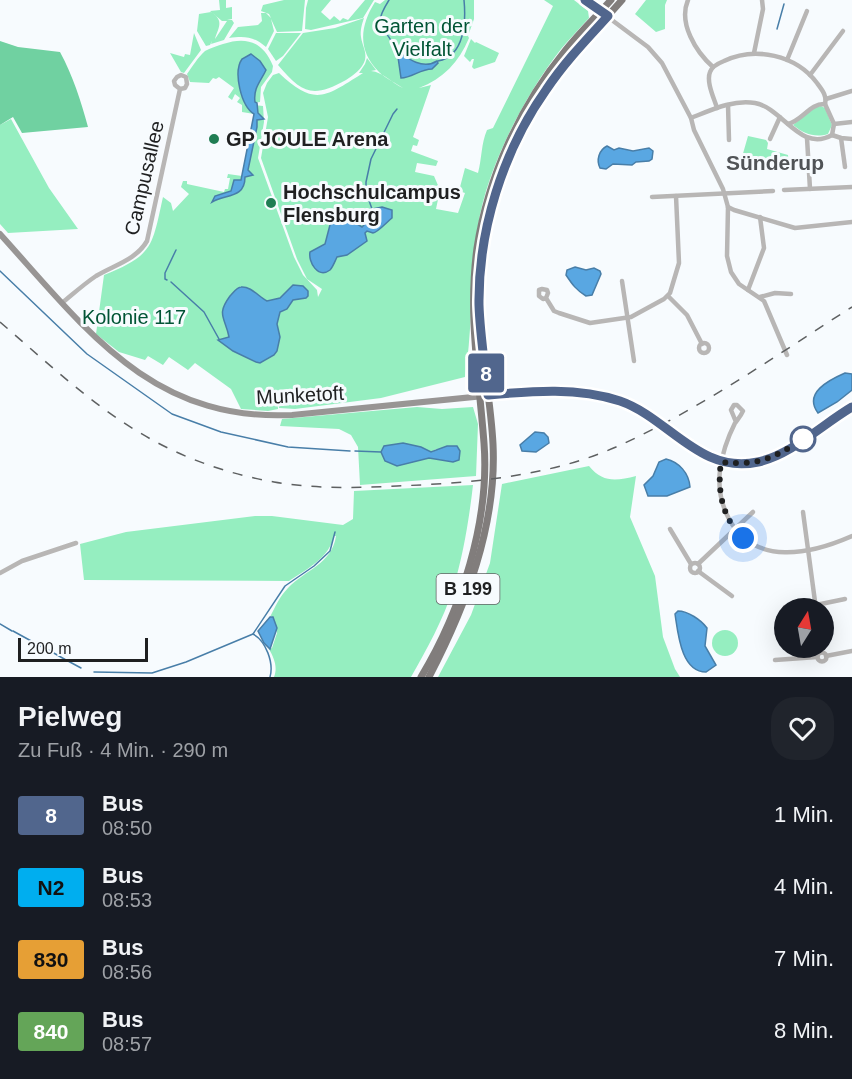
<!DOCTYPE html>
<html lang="de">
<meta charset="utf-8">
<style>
:root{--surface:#171b24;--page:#20242c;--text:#f1f3f6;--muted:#9ea1a6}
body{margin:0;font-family:Arial,sans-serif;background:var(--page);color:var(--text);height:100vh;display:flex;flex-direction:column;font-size:22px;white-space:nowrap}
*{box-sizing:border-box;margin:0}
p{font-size:20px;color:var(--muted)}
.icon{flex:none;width:33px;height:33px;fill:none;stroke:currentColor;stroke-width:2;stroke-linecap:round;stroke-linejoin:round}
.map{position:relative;height:677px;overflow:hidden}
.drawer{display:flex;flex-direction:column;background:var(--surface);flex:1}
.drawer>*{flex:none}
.badge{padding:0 12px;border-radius:4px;font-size:21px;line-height:39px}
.needle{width:39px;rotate:11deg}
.buttons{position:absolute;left:774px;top:598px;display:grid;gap:12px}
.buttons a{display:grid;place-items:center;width:60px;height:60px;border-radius:50%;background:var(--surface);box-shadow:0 6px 24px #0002;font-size:30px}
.scale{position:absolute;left:18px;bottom:15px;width:130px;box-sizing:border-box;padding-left:6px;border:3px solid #1f2021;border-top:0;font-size:16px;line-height:21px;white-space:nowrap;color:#1f2021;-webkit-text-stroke:4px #f7fbfe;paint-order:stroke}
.you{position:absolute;width:30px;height:30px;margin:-15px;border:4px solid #fff;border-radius:50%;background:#1a73e8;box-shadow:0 0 0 9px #1a73e833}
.map>.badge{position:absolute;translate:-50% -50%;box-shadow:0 0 0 3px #fff}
.round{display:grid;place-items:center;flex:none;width:63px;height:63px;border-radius:24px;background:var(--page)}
.headline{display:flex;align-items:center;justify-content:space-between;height:102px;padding:0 18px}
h1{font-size:28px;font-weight:700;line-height:45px}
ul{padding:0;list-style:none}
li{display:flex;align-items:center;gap:18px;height:72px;padding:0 18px}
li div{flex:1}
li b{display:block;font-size:22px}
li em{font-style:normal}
li .badge{min-width:66px;font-weight:700;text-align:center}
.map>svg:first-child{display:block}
</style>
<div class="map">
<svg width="852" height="677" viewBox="0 0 852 677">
<rect width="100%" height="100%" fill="#f7fbfe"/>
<!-- green -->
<g fill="#95eec0" fill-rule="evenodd">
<path d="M219,0H226V8L232,7V19L227,20H232L234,23L224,40L211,44L212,41L210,45L206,46L197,31L199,14L211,12C225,21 218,28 215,39L227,21H222L210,11L220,10Z"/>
<path d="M284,0H305L302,31L277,32L271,19L274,31L266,47C253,36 244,36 229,38L238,27L258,25L262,21L261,13H266L271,18L269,14L261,11L263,5Z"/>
<path d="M308,0H331L321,12L330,20L334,16L340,21L343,18L348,20L365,0H374L363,18L311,30L305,29L306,8Z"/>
<path d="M385,0H474V19L468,36L469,38C459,62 443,79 419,88L431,85L413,137L419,140L417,146L413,145L411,151L438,161L436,166L417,163L415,172L434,176L440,190L436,209L458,213L465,193L459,191L465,168L478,173C482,158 481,144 487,130L493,128L553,6L544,0H574L588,11L589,18C580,28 570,38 561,49C525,95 487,167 478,226C470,276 473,327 465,377L381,398L295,409L279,408L277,389L278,409L268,411L241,409L231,389L195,363L188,370L169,357L163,365L148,356L145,360L119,352L96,334L104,275C154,255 152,246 163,197L171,203L173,211L189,194L181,187L183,181H187V184L224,192L225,189H228L230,178H227L228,174L242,176L254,114L242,112V105L237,102L240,98L235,94L232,100L228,97L234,88L219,77L216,79L213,78L209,83L190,82L187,74C192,67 198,57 205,51C210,48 217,46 223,44C247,36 263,42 273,66L272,72L261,87L260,102L243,104L263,106L264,122L258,158L294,257L303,275L317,290L318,297L322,289L307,279L297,259L261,158L268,117L263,93L267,83L273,75L279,73C315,107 325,97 363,73H359L365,64L367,58L376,70L371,71C383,72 392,83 403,88C396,83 386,79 379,72C357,50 360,26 375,2L380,4Z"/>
<path d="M646,0H667L665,5V29L656,32L635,14Z"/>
<path d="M364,18C362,24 360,30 361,37C362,45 367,52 365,60C362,69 354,75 346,80C312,99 302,93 278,65L303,33L335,28Z"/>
<path d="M194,33L201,50L184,73L181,72L170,53L184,57L185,54L190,55Z"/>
<path d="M276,33H301L283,56L276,61L268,49Z"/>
<path d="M471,39L475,43L476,42L499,53L495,62L474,69L472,67L474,59H472L470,62L464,56Z"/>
<path d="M821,106L825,108L832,125L828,134C815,138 804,134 793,125L815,107Z"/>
<path d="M11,119L49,188L78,229L8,233L0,224V125Z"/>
<path d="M748,136L766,140L768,143L767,149L788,155L789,168L742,157Z"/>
<path d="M417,407L442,409L473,407L478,424L476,476L360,485L358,447L351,435L339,429L280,426L282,419ZM421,447L431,452L436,449L453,462L429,458L397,465Z"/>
<path d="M589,466C603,483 616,481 636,476L630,517L655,576L663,637L675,669L680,677H438L471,615L490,563L502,484Z"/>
<path d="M473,485C469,520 463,556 453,589C443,620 427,649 411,677H274C278,667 274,658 269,649L272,648L277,633L272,616L270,617C275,607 280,596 288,588C305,570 332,564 336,536H334C329,558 307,569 289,581L84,580L80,544L126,532L255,516H272L343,525L353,519L354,491Z"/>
<circle cx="725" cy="643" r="13"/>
</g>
<!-- forest -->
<path fill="#70d1a1" d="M0,41L18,47L60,52C73,76 81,101 88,127L22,133L13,117L0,125Z"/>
<!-- water -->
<g fill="#59a7e2" stroke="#487ea8" stroke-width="1.5">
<path d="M397,50C408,59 423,70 437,61L438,63L432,69C420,69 412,78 401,78Z"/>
<path d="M251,54L260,61L266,70C261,81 253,88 255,102L257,103L258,113L264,119L257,120V127L248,170L253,175L245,177C245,199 225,194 212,202L215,196L231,191L234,180H241L254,114C241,106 233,72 242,59Z"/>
<path d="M607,146L614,150L619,148L633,151L649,148L653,151L652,159L649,161L636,162L632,165L613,164L606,169L600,168C596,160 599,150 607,146Z"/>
<path d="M382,207L392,210V218C387,222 377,233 373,233L367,231L365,233L367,241L347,255L337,257C335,261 333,267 330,270C318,279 308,262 310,252L325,244L331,221L349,219L362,227L364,225L363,218L368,210Z"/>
<path d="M575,267L586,270L594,268L600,271L601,274L592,295L586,296C576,290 572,284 566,275L567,270Z"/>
<path d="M293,285L303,286L308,291V296L306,298L293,300L287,309L280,312L277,324L280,337L277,351L274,355L260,363L256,362L233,351L218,340L229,337C225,317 216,315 230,296C233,293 237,287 241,287C251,286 259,297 267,301L280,298Z"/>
<path d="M845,373L852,374V390L837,402L818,413C803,393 829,380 845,373Z"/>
<path d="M535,432L544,433L548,437L549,443L536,452L522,451L520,445Z"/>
<path d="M403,443L421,447L431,452L447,446H457L460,451L459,460L453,462L429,458L397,466L385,461L381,452L384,446Z"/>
<path d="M666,459C679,462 689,473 690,487L667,496H648L644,485L653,476L659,462Z"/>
<path d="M678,611C688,611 701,620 707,628L705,646L716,665L706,672C681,672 678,633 675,614Z"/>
<path d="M270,617H273L277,628L270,649L264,643L258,631Z"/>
</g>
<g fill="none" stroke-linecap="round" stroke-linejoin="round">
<!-- stream -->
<g stroke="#487ea8" stroke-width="1.5">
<path d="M389,0C369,32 387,24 396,51"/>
<path d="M777,29L784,4"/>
<path d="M438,61C465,56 466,21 464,0"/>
<path d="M372,209L366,192V182L371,159L393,114L397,109"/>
<path d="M0,271L87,354L172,414L221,432L288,447L350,451"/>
<path d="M167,280L165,279V273L176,250"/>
<path d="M171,282L204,312L219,339"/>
<path d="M355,451L381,452"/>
<path d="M0,624L12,631"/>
<path d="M13,631L44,648"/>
<path d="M253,634C266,641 274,663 270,677"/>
<path d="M45,648L66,660"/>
<path d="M68,661L81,668"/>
<path d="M94,672L152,673L186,662L253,634L285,586L314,566L330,551L335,532"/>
</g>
<!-- street -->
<g stroke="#b8b6b5" stroke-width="4.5">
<path d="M585,0L648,47L662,63L691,118L694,130L723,189L728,207L727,256L731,272L739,284L764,301L787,355"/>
<path d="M688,0C678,23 696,52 713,67"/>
<path d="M754,53L763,9L762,0"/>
<path d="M787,60L807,11"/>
<path d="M810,75L843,31"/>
<path d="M826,99L852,91"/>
<path d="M728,105L729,140"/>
<path d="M717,108C714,98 706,82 710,72C712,66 719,63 724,61C755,46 796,55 817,83C822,90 827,95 825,104"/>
<path d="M691,118C711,110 734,99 755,103C783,108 800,153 832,135L841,138L852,139"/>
<path d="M788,124C803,120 810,103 825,104L834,124L832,135"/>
<path d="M834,124L852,122"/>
<path d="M807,138L810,189"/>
<path d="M841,138L845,167"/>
<path d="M770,139L780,117"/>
<path d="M784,190L852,187"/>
<path d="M652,197L773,191"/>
<path d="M728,207L734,210L795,228L852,222"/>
<path d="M622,281L634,361"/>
<path d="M748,290L764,248L760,217"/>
<path d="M668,296L687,315L702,344"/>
<path d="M760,297L775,293L791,294"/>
<path d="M546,298L543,299L539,296V290L542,289L547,290L548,293L546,298L554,311L559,313L590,323L631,317L664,299L670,293L679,263L676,196"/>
<path d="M62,303C73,294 84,284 96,276C114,265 136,260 147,241L180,89L185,88L187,84L186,77L181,75L177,77L174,81L175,85L180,89"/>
<circle cx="704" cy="348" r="5"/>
<path d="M736,422L731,410L734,405H737L743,411C741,416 738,419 735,423C728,437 722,454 720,470C718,487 721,504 729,519C755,567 811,554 852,536"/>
<path d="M803,512L816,609"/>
<path d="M670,529L691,564"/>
<circle cx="695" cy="568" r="5"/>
<path d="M698,564L753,512"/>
<path d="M698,571L732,596"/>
<path d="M0,573L22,561L76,543"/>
<path d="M785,607L816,605L845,599"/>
<circle cx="822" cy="657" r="4.5"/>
<path d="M826,656L852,651"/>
<path d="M775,660L817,657"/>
</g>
<!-- secondary -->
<path stroke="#989594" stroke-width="6" d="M0,234C85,328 151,422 292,415L534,391C570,391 604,392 637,408C682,431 707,480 766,460C796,450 825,423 852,407"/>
<!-- primary -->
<g stroke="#817d7c" stroke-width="7">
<path d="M421,677C461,611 490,521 484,443C479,377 468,314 477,248C488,177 520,106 565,51C579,33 596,17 611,0"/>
<path d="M429,677C466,606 497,525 493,444C491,404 483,365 480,326C477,279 484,228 499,183C510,151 526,118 545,90C567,58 596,30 622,0"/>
</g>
<!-- rail -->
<path stroke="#5e6061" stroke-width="1.5" stroke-dasharray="10 10" stroke-linecap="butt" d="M0,322C50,365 99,412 158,443C194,462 234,475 274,482C315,489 356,488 397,486C470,483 548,477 616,447C699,410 775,356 852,307"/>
</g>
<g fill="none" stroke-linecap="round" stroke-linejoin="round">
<!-- line casing -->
<g stroke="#fff" stroke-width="14">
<path id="line" d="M585,0L608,16C586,40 564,63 546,90C503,151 478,230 479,305C480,335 485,365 488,395C533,391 577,387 620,401C669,418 700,475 758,462C791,455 823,424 852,407"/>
</g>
<!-- line -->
<use href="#line" stroke="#51668d" stroke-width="9"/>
<!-- walk -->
<path stroke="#1f2021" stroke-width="6" stroke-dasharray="0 10.8" d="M743,538C722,518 717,490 721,462C763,467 778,455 811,434L803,439"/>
</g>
<!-- markers -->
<g fill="#207d53" stroke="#f7fbfe" stroke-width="2">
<circle cx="214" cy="139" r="6"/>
<circle cx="271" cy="203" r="6"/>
</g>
<circle fill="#fff" stroke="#51668d" stroke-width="3" cx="803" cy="439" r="12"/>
<g text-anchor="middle" stroke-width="6" stroke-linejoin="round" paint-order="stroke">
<!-- shield labels -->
<rect fill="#f7fbfe" stroke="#606263" stroke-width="1.5" x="436.5" y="574" width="63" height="30" rx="4.5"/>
<g font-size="18" font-weight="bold" fill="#1f2021">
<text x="468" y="595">B 199</text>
</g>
<!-- park labels -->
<g font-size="20" fill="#015435" stroke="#f7fbfe">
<text x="422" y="33">Garten der<tspan x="422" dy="23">Vielfalt</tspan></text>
<text x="134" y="324">Kolonie 117</text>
</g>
<!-- poi labels -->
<g font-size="20" font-weight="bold" fill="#1f2021" stroke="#f7fbfe" text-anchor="start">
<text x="226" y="146">GP JOULE Arena</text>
<text x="283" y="199">Hochschulcampus<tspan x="283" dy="23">Flensburg</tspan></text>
</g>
<!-- street labels -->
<g font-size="20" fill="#1f2021" stroke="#f7fbfe">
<text transform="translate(144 178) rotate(-77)" y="7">Campusallee</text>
<text transform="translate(300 395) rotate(-3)" y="7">Munketoft</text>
</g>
<!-- neighbourhood labels -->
<g font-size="21" font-weight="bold" fill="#505356" stroke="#f7fbfe">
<text x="775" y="170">Sünderup</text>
</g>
</g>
</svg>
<div class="buttons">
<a><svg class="needle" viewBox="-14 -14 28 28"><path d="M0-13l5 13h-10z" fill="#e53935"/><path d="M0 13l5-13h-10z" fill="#9ea1a6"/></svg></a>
</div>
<div class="scale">200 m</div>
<div class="you" style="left:743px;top:538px"></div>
<b class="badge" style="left:486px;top:373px;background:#51668d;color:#fff">8</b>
</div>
<section class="drawer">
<div class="headline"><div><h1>Pielweg</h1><p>Zu Fuß · 4 Min. · 290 m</p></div><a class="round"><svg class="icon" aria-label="heart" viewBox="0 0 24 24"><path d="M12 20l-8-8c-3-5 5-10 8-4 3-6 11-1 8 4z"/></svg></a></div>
<ul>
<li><span class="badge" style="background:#51668d;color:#fff">8</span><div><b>Bus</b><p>08:50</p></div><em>1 Min.</em></li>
<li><span class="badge" style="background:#00aeef;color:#111">N2</span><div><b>Bus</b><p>08:53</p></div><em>4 Min.</em></li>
<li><span class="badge" style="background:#e69f35;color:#111">830</span><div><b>Bus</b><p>08:56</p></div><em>7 Min.</em></li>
<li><span class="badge" style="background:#64a558;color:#fff">840</span><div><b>Bus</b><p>08:57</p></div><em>8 Min.</em></li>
</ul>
</section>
